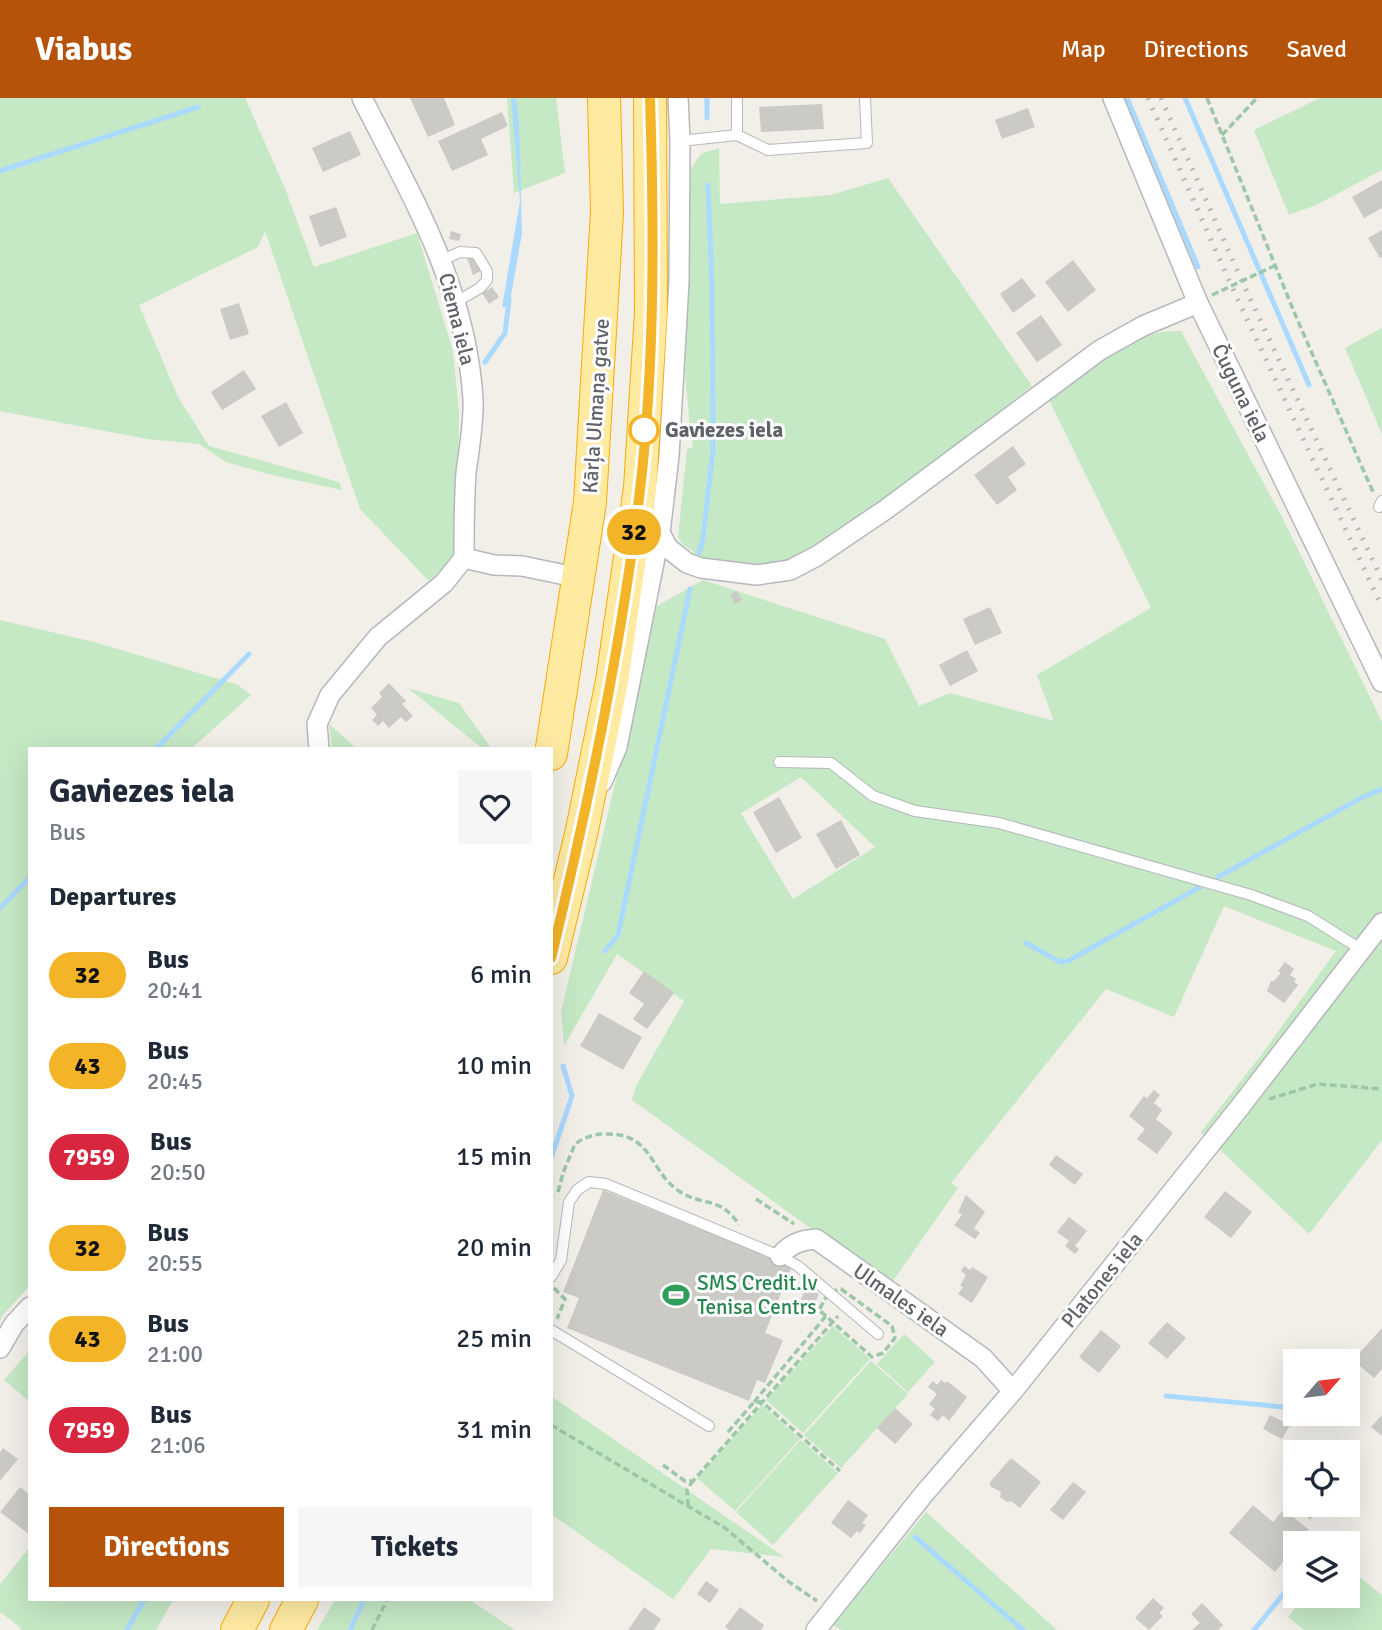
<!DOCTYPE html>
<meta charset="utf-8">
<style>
:root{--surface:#fff;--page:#f6f6f7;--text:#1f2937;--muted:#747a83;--accent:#b45309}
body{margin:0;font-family:Signika,sans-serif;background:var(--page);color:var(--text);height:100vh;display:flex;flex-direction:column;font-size:26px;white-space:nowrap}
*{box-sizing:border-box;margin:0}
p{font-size:23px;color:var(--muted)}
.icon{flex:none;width:38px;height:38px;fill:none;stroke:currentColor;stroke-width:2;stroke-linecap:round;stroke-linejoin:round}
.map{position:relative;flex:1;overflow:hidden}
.panel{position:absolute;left:28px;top:649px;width:525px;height:854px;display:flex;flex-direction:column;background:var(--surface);border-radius:0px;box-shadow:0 7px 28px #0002}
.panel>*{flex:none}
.badge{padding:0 14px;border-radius:23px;font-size:24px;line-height:46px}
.needle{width:46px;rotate:62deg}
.buttons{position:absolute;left:1283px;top:1251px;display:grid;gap:14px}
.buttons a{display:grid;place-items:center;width:77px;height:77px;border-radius:0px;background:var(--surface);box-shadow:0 7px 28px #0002;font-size:35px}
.map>.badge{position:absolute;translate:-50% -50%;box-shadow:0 0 0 4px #fff}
h2{padding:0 21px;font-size:26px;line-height:63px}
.round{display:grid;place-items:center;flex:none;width:74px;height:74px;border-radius:0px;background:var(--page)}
.head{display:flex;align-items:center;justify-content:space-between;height:119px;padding:0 21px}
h1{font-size:33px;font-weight:700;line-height:52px}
.button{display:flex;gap:14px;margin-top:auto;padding:14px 21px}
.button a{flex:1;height:80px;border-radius:0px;background:var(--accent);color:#fff;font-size:28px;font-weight:700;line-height:80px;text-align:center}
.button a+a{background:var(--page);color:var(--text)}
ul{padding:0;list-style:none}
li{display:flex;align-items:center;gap:21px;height:91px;padding:0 21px}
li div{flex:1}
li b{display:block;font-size:26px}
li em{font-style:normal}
li .badge{min-width:77px;font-weight:700;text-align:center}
header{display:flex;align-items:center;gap:42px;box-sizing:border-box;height:98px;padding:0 35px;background:var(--accent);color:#fff}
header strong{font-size:33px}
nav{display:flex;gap:38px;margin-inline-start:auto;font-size:24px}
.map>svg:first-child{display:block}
</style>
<header>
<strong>Viabus</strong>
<nav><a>Map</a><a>Directions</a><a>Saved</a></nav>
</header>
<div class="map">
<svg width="1382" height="1532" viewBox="0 0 1382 1532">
<rect width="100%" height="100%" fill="#f1efe8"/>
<!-- green -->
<g fill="#c5e8c5" fill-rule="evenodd">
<path d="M0,0H245L284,88L314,169L417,135L453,253L459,315L456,458L429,483L360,411L265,133L258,149L139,207L178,299L209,348L339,384L342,392L268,376L226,364L199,346L147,341L0,313Z"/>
<path d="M507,0H556L565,75L514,95Z"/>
<path d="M1320,0H1382V72L1316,107L1289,117L1254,32Z"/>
<path d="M719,50L720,106L831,97L888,80L1032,288L812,456L775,467L714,463L693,458V453L682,446L678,439L687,351L692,350L693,334L689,333C690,313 686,295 685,275L690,72L701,56Z"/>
<path d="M1382,230V336L1345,250Z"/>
<path d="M1181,233L1283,421L1382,624V1042L1309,1136L1201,1034L1262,956L1336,853L1224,808L1174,919L1106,891L951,1085L958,1090L890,1187L632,1002L636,988L684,903L617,856L564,948L561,914L657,508L703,482L885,541L919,608L950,595L1054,623L1037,577L1151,510L1049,302L1129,243L1161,234ZM801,679L875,749L793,801L741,715Z"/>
<path d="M0,522L94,544L229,584L238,587L251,597L191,651H30V1187L3,1217L0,1223Z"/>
<path d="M408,590L459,605L492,651H483Z"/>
<path d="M329,626L357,651H332Z"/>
<path d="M833,1228L870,1261L803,1335L766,1302Z"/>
<path d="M904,1236L935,1264L908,1294L877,1266Z"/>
<path d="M30,1252V1304L4,1282Z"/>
<path d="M871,1263L908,1296L841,1370L804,1337Z"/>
<path d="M551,1298L784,1459L711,1451L673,1501L551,1416Z"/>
<path d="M762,1307L800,1341L735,1413L697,1380Z"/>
<path d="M801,1342L838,1375L773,1447L736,1414Z"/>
<path d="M926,1414L1057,1532H842L833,1527Z"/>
<path d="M30,1449V1502H173L156,1532H20L21,1530L0,1514V1486Z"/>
<path d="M1348,1470L1382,1497V1532H1304L1288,1519L1304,1498H1348Z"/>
<path d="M335,1502H470L515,1532H317Z"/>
</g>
<!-- water -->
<path fill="#aadaff" d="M511,0H516L519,26L522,135L509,209H502L520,103Z"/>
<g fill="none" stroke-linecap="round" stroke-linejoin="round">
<!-- stream -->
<g stroke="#aadaff" stroke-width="5">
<path d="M707,0V20"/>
<path d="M1127,0L1198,169"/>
<path d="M1185,0L1309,287"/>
<path d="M0,73L198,9"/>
<path d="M485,264L505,235L509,202"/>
<path d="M699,455L703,441L713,351L712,187L708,87"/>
<path d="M156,651L249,556"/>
<path d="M1218,779L1361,700L1382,691"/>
<path d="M0,810L30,779"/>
<path d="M1026,845L1060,864L1068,863L1200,789"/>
<path d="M605,853L618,837L690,491"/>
<path d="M551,1060L572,998L563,968"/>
<path d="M1166,1298L1295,1310"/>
<path d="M915,1439L1023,1532"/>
<path d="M127,1532L144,1502"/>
<path d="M350,1532L364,1502"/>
<path d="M1254,1532L1295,1482"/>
</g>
</g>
<!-- building -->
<g fill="#cccac5">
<path d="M410,0H444L455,27L428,39Z"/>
<path d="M822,6L824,31L761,34L759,9Z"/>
<path d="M1028,10L1035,29L1002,41L995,22Z"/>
<path d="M502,14L508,28L481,41L488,57L452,73L438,43Z"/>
<path d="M350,33L361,57L323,74L312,50Z"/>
<path d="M1382,82V110L1364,120L1352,99Z"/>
<path d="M336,109L347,139L320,149L309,118Z"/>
<path d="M1382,132V159L1380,160L1368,140Z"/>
<path d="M451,133L461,136L459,143L449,141Z"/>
<path d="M475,157L481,173L473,177L467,160Z"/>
<path d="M1073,162L1096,192L1068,214L1045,184Z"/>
<path d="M1022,180L1036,198L1013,215L1000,196Z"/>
<path d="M492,189L499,199L489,206L482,195Z"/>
<path d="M239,205L249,236L230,242L220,211Z"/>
<path d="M1041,217L1062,247L1037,264L1016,235Z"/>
<path d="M244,272L256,291L222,312L211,294Z"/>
<path d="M286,304L303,335L279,349L261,318Z"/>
<path d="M1013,348L1026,366L1008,379L1017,392L997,407L974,377Z"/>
<path d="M737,493L742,502L735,506L730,497Z"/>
<path d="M990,509L1002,535L975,547L963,521Z"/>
<path d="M967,552L978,573L950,588L939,567Z"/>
<path d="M389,585L406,603L402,606L413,618L406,624L401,619L389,630L383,623L378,628L372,622L377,617L371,610L382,599L379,595Z"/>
<path d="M779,699L802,740L776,755L753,714Z"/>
<path d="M841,722L860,757L836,771L816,736Z"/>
<path d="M1285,864L1294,871L1290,877L1296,881L1294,884L1298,887L1284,905L1267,893L1271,883H1274L1281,875L1278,873Z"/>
<path d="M644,873L674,895L647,931L633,921L644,906L629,895Z"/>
<path d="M599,915L642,939L623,972L580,948Z"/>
<path d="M1154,992L1160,997L1154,1005L1162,1012L1156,1021L1173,1035L1157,1056L1137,1041L1145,1031L1129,1018L1144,998L1147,1000Z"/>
<path d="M1056,1057L1083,1076L1075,1087L1049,1067Z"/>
<path d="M603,1092L792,1168L765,1235L783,1242L765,1285L757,1282L749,1303L567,1230L579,1200L563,1194Z"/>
<path d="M1225,1093L1252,1114L1231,1140L1204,1119Z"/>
<path d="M966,1097L985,1114L974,1130L980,1135L975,1141L954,1127L962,1117L958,1114Z"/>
<path d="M1069,1119L1087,1133L1075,1148L1079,1151L1075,1156L1065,1148L1069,1143L1057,1134Z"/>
<path d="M964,1168L970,1172L972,1169L988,1179L972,1205L958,1196L963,1189L960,1188L966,1177L961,1173Z"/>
<path d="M806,1190L819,1196L809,1219L796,1213Z"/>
<path d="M1167,1224L1186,1240L1167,1261L1148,1245Z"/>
<path d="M1382,1230V1271L1374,1280L1353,1262Z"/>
<path d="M1101,1232L1121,1248L1099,1275L1079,1259Z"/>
<path d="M941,1282L945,1285L947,1283L967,1299L949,1323L943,1317L938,1323L930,1317L935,1311L929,1306L937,1296L928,1289L933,1283L937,1287Z"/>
<path d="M895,1310L913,1326L895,1346L877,1330Z"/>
<path d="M1270,1317L1290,1327L1282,1341L1263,1331Z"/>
<path d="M1382,1317V1338L1371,1329Z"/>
<path d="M3,1350L18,1361L0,1383V1354Z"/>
<path d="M1011,1360L1041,1384L1020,1410L1011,1403L1007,1404L1000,1399L1001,1394L990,1388V1384Z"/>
<path d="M1073,1384L1086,1394L1063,1422L1050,1412Z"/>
<path d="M20,1389L30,1397L29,1436L0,1414Z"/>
<path d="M848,1402L868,1417L862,1425L866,1427L860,1435L857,1433L851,1440L831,1425Z"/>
<path d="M1295,1402V1407H1324L1310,1422L1292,1405Z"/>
<path d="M1253,1407L1273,1424L1284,1411L1309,1432L1298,1446H1295V1449L1275,1474L1229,1435Z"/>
<path d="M706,1483L719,1492L710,1505L697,1496Z"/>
<path d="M1153,1500L1164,1510L1159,1515L1163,1518L1149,1532L1135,1520Z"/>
<path d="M1202,1505L1223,1527L1218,1532H1192L1200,1525L1191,1516Z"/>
<path d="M644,1509L661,1521L654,1532H628Z"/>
<path d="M740,1509L764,1527L761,1532H729L725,1529Z"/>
</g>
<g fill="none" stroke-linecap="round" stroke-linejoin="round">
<!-- service casing -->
<g stroke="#b5b8bc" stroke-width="12">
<g id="service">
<path d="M737,0V37"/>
<path d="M680,43L737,37L768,52L867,45L865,0"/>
<path d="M442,162L460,154L476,155L487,173V182L480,190L456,204"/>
<path d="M1379,409L1382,403"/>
<path d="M779,664L831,665L873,698L915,713L999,725L1251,797L1308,818L1362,852"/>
<path d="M551,1179L561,1162L569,1104L577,1092L589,1084L606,1086L780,1158L798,1168L878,1236"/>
<path d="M551,1232L709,1328"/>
</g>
</g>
<!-- minor casing -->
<g stroke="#b5b8bc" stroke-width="22">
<g id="minor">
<path d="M362,0C412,99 466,188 473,301C474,325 469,351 466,375C464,404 464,432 464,460"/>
<path d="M1113,0L1198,205L1382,584"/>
<path d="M660,435L668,450L687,465L701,470L757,477L790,472L817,458L885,412L1100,252L1143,228L1198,205"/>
<path d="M464,460L494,467L522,468L580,480"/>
<path d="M319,651L317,626L330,597L378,539L444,485L464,460"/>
<path d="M602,684L617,649L660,435L669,358L679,183L680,43L678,0"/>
<path d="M780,1158C790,1146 801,1142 816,1141L983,1260L1013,1293"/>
<path d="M0,1250L14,1226L30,1209"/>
<path d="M816,1532L923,1397L1013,1293L1240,1009L1382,825"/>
</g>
</g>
<!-- trunk casing -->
<g stroke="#f9ab00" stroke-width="34">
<g id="trunk">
<path d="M551,656L590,404L607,114L604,0"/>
<path d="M551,860L582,732L612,583L640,390L651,214L650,0"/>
<path d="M237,1532L253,1502"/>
<path d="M286,1532L302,1502"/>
</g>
</g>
<!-- path -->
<g stroke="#9cc7a9" stroke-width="3.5" stroke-dasharray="7 3.5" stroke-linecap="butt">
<path d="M1207,0L1297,221L1373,394"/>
<path d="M1222,37L1257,0"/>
<path d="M1212,197L1274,168"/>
<path d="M1269,1001L1318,986L1382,991"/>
<path d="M558,1094L563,1075L575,1046C585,1039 594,1036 606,1036C653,1035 649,1073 679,1093C702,1109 720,1097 739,1127"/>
<path d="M756,1101L794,1126"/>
<path d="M554,1190L565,1201L557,1221"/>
<path d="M841,1191L892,1228L895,1240L883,1255L872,1259L819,1212L829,1194Z"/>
<path d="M754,1304L826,1218"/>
<path d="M551,1327L725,1430L789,1484L817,1503"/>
<path d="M728,1334L754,1304H762L840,1373"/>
<path d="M663,1367L685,1383H693L838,1218"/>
<path d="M688,1408L687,1391L693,1383"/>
<path d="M372,1532L387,1502"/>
</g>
<!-- service -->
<use href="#service" stroke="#fff" stroke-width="10"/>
<!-- minor -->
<use href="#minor" stroke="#fff" stroke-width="19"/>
<!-- trunk -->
<use href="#trunk" stroke="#feeaa1" stroke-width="32"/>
<!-- rail -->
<g stroke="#b6b7b8" stroke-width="5" stroke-dasharray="2 9" stroke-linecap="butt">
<path d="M1148,0L1231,187L1382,509"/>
<path d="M1161,0L1241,181L1382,482"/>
</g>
</g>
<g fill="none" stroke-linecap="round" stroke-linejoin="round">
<!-- line casing -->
<g stroke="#fff" stroke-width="16">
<path id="line" d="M551,860C589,705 621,550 640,392C655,265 654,128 650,0"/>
</g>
<!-- line -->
<use href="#line" stroke="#f4b427" stroke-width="10"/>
</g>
<!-- icons -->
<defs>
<g id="stadium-bare" transform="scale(2.1)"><path d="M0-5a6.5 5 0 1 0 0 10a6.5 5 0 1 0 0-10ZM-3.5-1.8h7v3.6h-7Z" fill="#2e9e5b" stroke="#fff" stroke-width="2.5" paint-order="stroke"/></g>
</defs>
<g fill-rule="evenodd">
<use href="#stadium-bare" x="676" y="1197"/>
</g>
<!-- markers -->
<circle fill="#fff" stroke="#f4b427" stroke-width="3.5" cx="644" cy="332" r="14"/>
<g text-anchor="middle" stroke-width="6" stroke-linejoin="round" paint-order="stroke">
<!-- street labels -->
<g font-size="21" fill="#5f6368" stroke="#fff">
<text transform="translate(457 221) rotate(76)" y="7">Ciema iela</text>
<text transform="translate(1241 295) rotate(64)" y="7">Čuguna iela</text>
<text transform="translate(596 308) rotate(-86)" y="7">Kārļa Ulmaņa gatve</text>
<text transform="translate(1102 1182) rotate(-51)" y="7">Platones iela</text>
<text transform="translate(901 1202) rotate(35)" y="7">Ulmales iela</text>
</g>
<!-- stop labels -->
<g font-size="21" font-weight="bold" fill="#5f6368" stroke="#fff" text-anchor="start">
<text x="665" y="339">Gaviezes iela</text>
</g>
<!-- leisure labels -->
<g font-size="21" fill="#27864d" stroke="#fff" text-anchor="start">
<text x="697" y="1192">SMS Credit.lv<tspan x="697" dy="24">Tenisa Centrs</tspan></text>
</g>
</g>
</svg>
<div class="buttons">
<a><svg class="needle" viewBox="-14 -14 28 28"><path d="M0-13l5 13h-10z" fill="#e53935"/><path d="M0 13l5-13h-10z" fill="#747a83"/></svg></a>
<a><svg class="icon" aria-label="locate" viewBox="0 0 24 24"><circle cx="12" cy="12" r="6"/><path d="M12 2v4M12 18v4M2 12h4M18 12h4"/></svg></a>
<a><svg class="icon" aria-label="layers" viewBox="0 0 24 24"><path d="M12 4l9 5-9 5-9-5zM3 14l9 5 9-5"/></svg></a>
</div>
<b class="badge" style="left:634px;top:434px;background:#f4b427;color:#111">32</b>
<section class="panel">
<div class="head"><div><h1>Gaviezes iela</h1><p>Bus</p></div><a class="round"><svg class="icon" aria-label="heart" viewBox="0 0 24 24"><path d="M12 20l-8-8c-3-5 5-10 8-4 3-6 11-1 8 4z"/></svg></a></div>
<h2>Departures</h2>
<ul>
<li><span class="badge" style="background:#f4b427;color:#111">32</span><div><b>Bus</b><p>20:41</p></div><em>6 min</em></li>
<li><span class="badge" style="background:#f4b427;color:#111">43</span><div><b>Bus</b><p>20:45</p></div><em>10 min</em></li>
<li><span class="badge" style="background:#d7263d;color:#fff">7959</span><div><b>Bus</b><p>20:50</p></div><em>15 min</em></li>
<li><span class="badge" style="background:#f4b427;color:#111">32</span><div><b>Bus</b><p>20:55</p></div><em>20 min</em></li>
<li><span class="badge" style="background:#f4b427;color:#111">43</span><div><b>Bus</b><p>21:00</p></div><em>25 min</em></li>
<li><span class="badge" style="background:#d7263d;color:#fff">7959</span><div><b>Bus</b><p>21:06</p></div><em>31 min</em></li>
</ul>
<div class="button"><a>Directions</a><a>Tickets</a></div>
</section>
</div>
